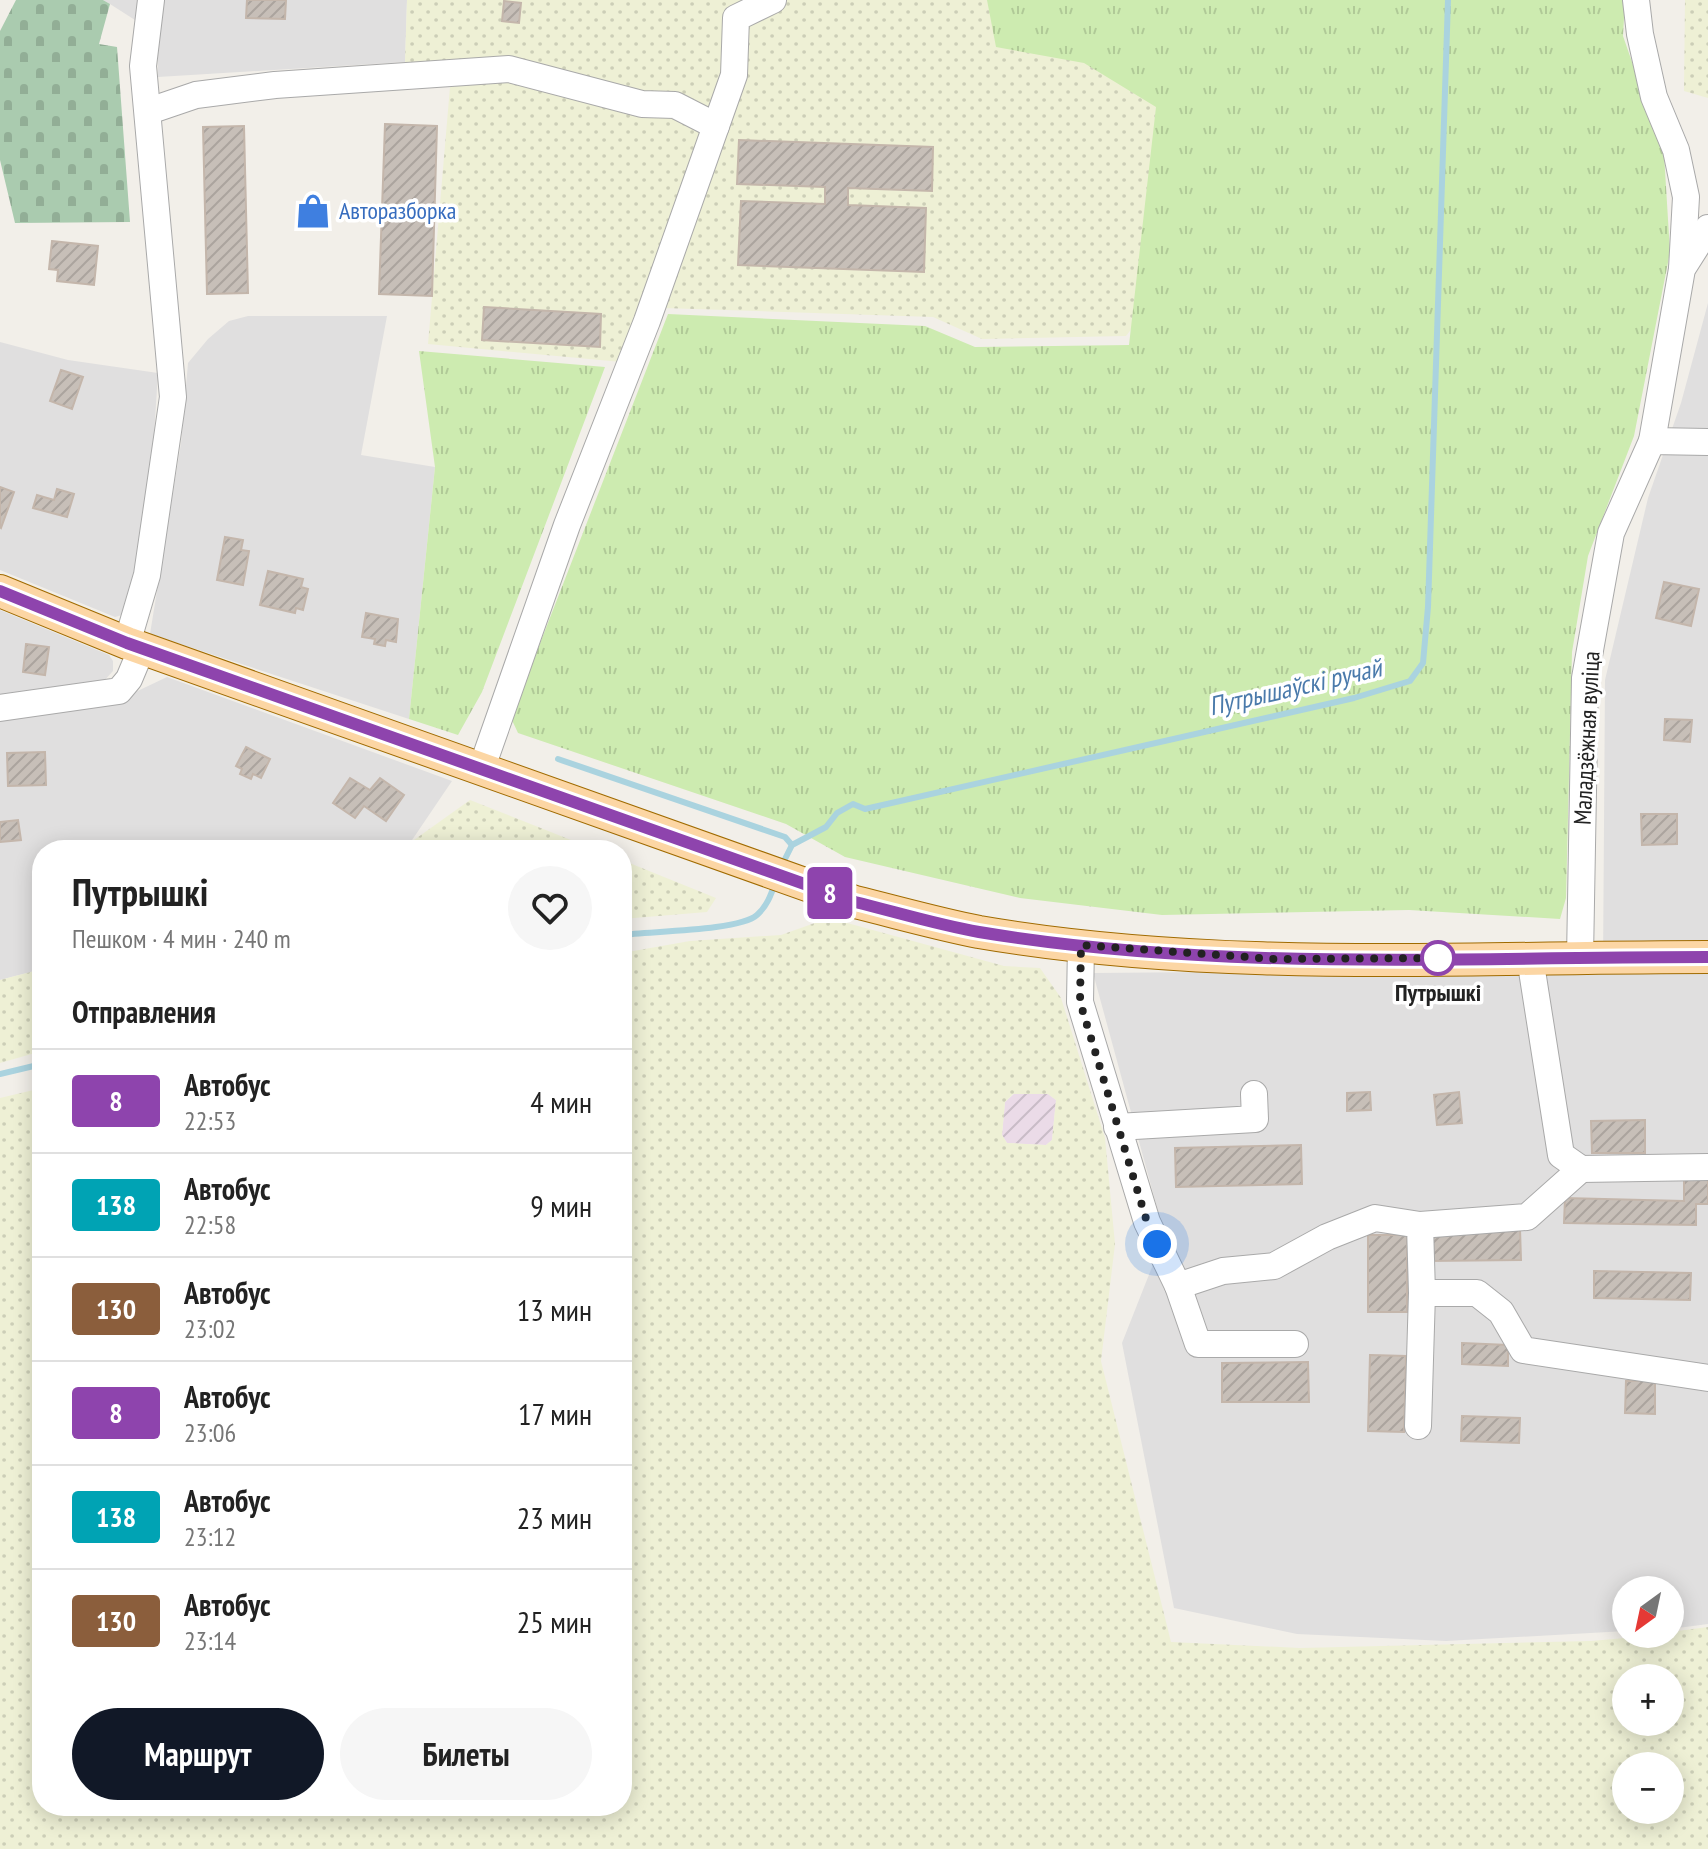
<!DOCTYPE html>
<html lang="ru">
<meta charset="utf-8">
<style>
:root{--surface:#fff;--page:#f6f6f6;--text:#222;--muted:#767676;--line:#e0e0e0;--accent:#111827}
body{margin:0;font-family:"PT Sans Narrow",sans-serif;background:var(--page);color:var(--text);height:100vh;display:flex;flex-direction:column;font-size:30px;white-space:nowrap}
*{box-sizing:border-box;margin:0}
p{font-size:26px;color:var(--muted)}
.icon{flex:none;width:44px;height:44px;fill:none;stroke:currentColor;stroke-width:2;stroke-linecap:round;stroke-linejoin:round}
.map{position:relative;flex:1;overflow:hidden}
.details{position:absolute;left:32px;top:840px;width:600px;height:976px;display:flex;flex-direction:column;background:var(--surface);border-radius:32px;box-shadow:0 4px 20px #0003}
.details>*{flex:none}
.badge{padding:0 16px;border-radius:6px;font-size:28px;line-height:52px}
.needle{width:52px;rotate:213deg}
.controls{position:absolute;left:1612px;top:1576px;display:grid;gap:16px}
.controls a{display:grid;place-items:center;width:72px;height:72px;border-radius:50%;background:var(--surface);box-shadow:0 4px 20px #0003;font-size:40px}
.you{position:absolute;width:40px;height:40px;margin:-20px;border:6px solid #fff;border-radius:50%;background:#1a73e8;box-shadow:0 0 0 12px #1a73e833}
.map>.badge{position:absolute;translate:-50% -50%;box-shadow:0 0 0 4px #fff}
h2{padding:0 40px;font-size:30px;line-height:72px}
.round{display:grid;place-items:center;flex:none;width:84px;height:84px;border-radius:42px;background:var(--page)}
.head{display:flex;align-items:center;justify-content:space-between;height:136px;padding:0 40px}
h1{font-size:38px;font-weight:600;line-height:60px}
.button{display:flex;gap:16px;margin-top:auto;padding:16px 40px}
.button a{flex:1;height:92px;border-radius:48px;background:var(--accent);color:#fff;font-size:32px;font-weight:600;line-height:92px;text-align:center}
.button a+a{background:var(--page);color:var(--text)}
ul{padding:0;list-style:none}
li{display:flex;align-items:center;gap:24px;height:104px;padding:0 40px;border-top:2px solid var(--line)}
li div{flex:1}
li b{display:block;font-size:30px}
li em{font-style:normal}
li .badge{min-width:88px;font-weight:700;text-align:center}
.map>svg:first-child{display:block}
</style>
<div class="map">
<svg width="1708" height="1849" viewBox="0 0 1708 1849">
<defs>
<pattern id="industrial-furrows" width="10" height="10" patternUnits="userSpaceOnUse" patternTransform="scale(2)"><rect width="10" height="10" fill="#ebdbe8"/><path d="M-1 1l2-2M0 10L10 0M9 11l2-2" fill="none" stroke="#c9bcc7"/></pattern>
<pattern id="farmland-dots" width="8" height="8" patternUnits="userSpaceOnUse" patternTransform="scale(2)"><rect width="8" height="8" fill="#eef0d5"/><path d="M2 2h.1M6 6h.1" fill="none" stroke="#ccceb7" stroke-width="1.8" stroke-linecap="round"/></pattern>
<pattern id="grass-tufts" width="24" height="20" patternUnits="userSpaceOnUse" patternTransform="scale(2)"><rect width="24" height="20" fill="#cdebb0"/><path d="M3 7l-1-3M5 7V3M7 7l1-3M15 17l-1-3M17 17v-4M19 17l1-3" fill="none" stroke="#b0c997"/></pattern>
<pattern id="cemetery-stones" width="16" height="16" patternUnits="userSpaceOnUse" patternTransform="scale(2)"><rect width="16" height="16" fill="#aacbaf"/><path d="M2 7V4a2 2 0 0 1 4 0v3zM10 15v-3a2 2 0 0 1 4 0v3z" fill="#92ae96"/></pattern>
<pattern id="building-hatch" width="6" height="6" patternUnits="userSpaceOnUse" patternTransform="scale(2)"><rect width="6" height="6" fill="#c7bfb8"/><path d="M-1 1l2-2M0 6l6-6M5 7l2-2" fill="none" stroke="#aba49e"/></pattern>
</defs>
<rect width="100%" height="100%" fill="#f2efe9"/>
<!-- residential -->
<g fill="#e0dfdf">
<path d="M103,0H139L135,20L110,4Z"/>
<path d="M163,0H407L405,62L158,77V42Z"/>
<path d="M1708,303V1624L1670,1629V1590H1626V1631L1446,1641L1297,1634L1174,1608L1122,1343L1152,1267L1158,1211L1093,973L1603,969L1605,680L1648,498L1681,403Z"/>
<path d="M248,316H387L361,455L435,467L409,719L150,634L181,443L188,363L208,339L229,321Z"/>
<path d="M0,342L68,360L158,373L152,468L129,601L122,615L115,617L0,570Z"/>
<path d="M0,610L109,655L113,661V671L101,684L0,696Z"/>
<path d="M167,677L452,781L408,846L400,850H42V969L0,980V717L125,697Z"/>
</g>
<!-- industrial -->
<path fill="url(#industrial-furrows)" d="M1014,1094H1048L1056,1100L1052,1140L1046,1145L1007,1143L1002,1135L1005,1102Z"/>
<!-- farmland -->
<g fill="url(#farmland-dots)" fill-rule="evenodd">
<path d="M407,0H1325L1269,153L1126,336L982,339L933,317L663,308L643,364L428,344L450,87L405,62Z"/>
<path d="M1685,0H1708V98L1684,91Z"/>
<path d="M470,800L596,850H400Z"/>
<path d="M622,860L716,898L707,912L622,919Z"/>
<path d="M829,918L1004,966L1040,968L1061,998L1105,1138L1115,1244L1101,1361L1171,1642L1300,1648L1591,1641L1670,1634V1632L1708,1627V1849H0V1098L42,1088V1806H622V953L690,941L781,935ZM1013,1094H1048L1056,1100L1052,1140L1046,1145L1007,1143L1002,1135L1005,1102ZM1670,1678V1722H1626V1678ZM1670,1766V1810H1626V1766Z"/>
<path d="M42,969V1051L0,1063V980Z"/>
</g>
<!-- grass -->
<g fill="url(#grass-tufts)">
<path d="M987,0H1625L1623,36L1664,154L1670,252L1634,436L1588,556L1572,652L1566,898L1560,919L1409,910L1162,915L1020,898L845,857L786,824L518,733L511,718L668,314L925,326L975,347L1129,345L1156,107L1084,63L996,47Z"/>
<path d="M419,351L605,367L482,692L458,735L409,719L435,467Z"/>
</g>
<!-- cemetery -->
<path fill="url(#cemetery-stones)" d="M16,0H103L110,4L99,44L117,47L130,222L15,223L0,160V31Z"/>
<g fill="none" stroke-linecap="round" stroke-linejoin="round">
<!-- stream -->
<g stroke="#aad3df" stroke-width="6">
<path d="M558,759L785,837L792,845"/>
<path d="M782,865L792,845L826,827L837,813L853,804L865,809L1354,698L1410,681L1423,663L1428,607L1448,0"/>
<path d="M622,935C650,931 739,931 757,915C767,906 771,895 775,883"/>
<path d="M0,1074L42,1064"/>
</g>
</g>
<!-- building -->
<g fill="url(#building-hatch)" stroke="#c4b6ab" stroke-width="2">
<path d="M247,0H286L285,19L246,18Z"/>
<path d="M504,1L521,3L519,23L502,21Z"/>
<path d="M385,124L437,126L432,296L379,294Z"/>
<path d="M244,126L248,293L207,294L203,127Z"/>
<path d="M739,140L933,147L932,191L848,188V205L926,208L924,272L738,265L741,201L825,204V187L737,184Z"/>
<path d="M52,241L98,246L94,285L57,281L58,270L49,269Z"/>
<path d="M484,307L601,314L600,347L482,340Z"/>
<path d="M61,370L83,377L72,409L50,401Z"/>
<path d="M0,487L14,492L1,528L0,527Z"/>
<path d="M57,489L74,494L67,517L33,508L37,495L54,500Z"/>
<path d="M225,537L243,540L241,550L249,551L243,585L217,580Z"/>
<path d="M268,571L303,579L301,587L308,589L303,610L296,608L295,613L260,605Z"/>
<path d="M1664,582L1699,589L1691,626L1656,618Z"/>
<path d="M366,613L398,619L396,642L386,640L385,646L374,644L375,639L362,637Z"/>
<path d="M26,644L49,647L45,675L23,672Z"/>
<path d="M1665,719L1692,720L1690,742L1664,740Z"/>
<path d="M246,747L270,759L261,778L253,774L251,779L240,774L242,769L236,766Z"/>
<path d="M45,752L46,785L8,786L7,753Z"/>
<path d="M350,778L370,790L380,778L404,795L386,821L364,806L355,818L333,803Z"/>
<path d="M1641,814H1677V844L1642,845Z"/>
<path d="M18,820L21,840L0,842V822Z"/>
<path d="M1370,1092L1371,1110L1347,1111V1093Z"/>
<path d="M1459,1092L1462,1123L1437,1125L1434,1095Z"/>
<path d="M1645,1120V1153H1592L1591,1121Z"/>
<path d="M1301,1145L1302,1184L1176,1187L1175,1148Z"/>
<path d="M1684,1178L1708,1179V1204H1696V1225L1564,1223L1565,1198L1684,1201Z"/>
<path d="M1520,1229L1521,1260L1427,1261V1231Z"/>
<rect x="1368" y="1235" width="39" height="77"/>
<path d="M1594,1271L1691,1273L1690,1300L1594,1298Z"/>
<path d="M1462,1343L1508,1345V1366L1462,1364Z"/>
<path d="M1370,1355L1406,1356L1404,1432L1368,1431Z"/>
<path d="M1308,1362L1309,1402H1222V1363Z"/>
<path d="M1626,1381H1655V1414L1625,1413Z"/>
<path d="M1462,1416L1520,1418L1519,1443L1461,1441Z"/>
</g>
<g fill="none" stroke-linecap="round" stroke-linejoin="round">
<!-- minor casing -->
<g stroke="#a9a9a9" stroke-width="28">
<g id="minor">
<path d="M1636,0L1640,34L1654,97L1676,150L1686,197L1682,269"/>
<path d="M149,111L196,95L275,85L509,69L642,104L675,105L716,126"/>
<path d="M1652,441L1682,269L1708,228"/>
<path d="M127,643L147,575L173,397L143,66L151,0"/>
<path d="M0,708L119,691L129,679L142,648"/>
<path d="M481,770L567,525L647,321L734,75L736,18L773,0"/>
<path d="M1081,945L1080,1002L1147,1222L1178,1286L1223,1271L1274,1266L1327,1237L1375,1218L1420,1225L1422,1293L1418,1426"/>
<path d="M1530,958L1561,1155L1581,1169L1708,1167"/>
<path d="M1580,958L1585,678L1611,533L1652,441L1708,442"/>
<path d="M1117,1127L1255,1119L1254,1094"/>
<path d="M1420,1225L1527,1217L1581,1169"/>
<path d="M1178,1286L1198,1344H1295"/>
<path d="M1422,1293H1477L1501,1312L1523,1350L1708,1378"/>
</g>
</g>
<!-- major casing -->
<g stroke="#a06b00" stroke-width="34">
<path id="major" d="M0,591L127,643L855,902C896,912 938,924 979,932C1218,973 1467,957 1708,957"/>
</g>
<!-- minor -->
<use href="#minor" stroke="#fff" stroke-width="26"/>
<!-- major -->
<use href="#major" stroke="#fcd6a4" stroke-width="32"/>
</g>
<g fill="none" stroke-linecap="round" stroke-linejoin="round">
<!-- line casing -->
<g stroke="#fff" stroke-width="18">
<path id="line" d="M0,591L127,643L855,902C896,912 938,925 979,932C1220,972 1466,957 1708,957"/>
</g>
<!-- line -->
<use href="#line" stroke="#8e44ad" stroke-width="12"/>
<!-- walk -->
<path stroke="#222" stroke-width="8" stroke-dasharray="0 14.4" d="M1157,1244L1147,1222L1080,1002L1081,945L1274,959L1438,958"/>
</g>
<!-- icons -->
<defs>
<g id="shop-bare" transform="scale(2.76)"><path d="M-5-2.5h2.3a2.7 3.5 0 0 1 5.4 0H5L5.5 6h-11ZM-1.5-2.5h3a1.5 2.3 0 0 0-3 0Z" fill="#3f7fe0" stroke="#fff" stroke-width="2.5" paint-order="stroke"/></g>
</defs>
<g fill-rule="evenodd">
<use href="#shop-bare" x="313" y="211"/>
</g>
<!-- markers -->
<circle fill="#fff" stroke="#8e44ad" stroke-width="4" cx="1438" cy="958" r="16"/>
<g text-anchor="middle" stroke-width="7" stroke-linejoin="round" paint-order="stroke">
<!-- shop labels -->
<g font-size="24" fill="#366cbe" stroke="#fff" text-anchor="start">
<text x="339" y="219">Авторазборка</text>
</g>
<!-- street labels -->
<g font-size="24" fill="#222" stroke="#fff">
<text transform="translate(1587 738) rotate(-87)" y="8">Маладзёжная вуліца</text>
</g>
<!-- stop labels -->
<g font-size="24" font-weight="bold" fill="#222" stroke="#fff">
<text x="1438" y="1001">Путрышкі</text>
</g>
<!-- water labels -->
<g font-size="26" font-style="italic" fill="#4a7aab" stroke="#fff">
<text transform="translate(1295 687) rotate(-13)" y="9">Путрышаўскі ручай</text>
</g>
</g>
</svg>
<div class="controls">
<a><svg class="needle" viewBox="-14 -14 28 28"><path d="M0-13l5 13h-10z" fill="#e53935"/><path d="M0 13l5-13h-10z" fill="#767676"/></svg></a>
<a>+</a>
<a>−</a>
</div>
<div class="you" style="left:1157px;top:1244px"></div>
<b class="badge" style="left:830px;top:893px;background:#8e44ad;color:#fff">8</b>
<section class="details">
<div class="head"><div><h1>Путрышкі</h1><p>Пешком · 4 мин · 240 m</p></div><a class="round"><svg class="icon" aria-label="heart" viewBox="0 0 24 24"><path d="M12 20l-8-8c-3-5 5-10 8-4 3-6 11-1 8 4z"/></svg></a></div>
<h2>Отправления</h2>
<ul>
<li><span class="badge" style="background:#8e44ad;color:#fff">8</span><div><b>Автобус</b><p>22:53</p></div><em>4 мин</em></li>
<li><span class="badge" style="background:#00a3b4;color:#fff">138</span><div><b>Автобус</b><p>22:58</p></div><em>9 мин</em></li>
<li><span class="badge" style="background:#8b5e3c;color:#fff">130</span><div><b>Автобус</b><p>23:02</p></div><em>13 мин</em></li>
<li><span class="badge" style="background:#8e44ad;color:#fff">8</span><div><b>Автобус</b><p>23:06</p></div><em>17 мин</em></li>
<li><span class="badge" style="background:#00a3b4;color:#fff">138</span><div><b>Автобус</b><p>23:12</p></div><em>23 мин</em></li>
<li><span class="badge" style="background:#8b5e3c;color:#fff">130</span><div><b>Автобус</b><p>23:14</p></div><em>25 мин</em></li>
</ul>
<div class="button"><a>Маршрут</a><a>Билеты</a></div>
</section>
</div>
